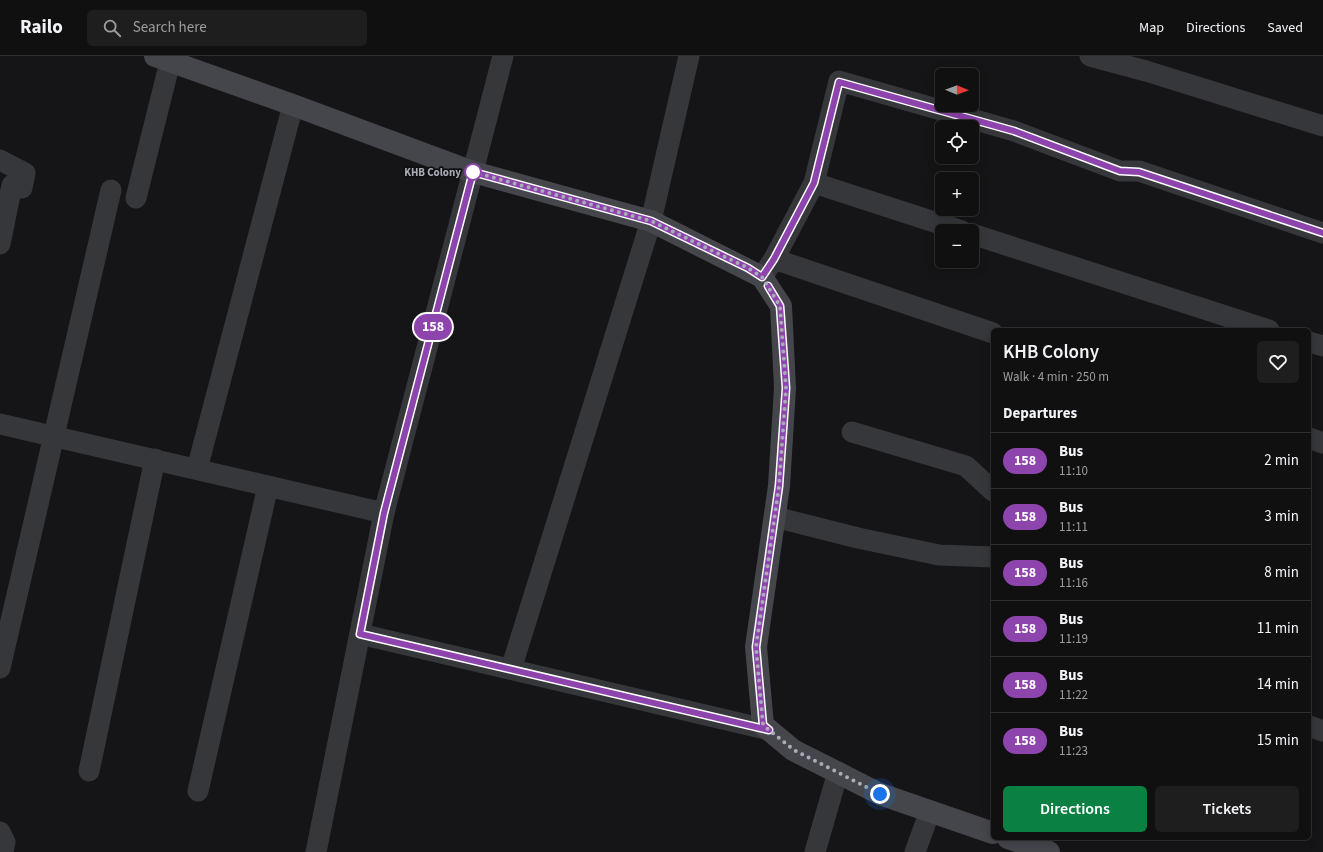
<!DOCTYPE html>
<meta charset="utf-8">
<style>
:root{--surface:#101011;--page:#1e1e1f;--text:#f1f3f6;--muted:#9c9d9f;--line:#303031;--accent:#0b8043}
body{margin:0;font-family:"Source Sans 3",sans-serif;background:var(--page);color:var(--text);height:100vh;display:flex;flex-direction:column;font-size:15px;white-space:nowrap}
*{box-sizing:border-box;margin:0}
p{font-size:13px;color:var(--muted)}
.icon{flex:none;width:22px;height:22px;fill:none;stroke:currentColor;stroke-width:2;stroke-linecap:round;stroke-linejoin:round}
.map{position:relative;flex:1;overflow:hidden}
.drawer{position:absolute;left:991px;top:272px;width:320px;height:512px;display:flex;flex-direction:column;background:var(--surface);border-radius:6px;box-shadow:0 2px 10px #0003,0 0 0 1px var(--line)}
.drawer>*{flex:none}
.badge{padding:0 8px;border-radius:13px;font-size:14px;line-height:26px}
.needle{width:26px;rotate:91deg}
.tools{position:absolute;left:935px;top:12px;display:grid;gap:8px}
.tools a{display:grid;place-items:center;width:44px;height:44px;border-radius:6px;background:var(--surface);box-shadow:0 2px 10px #0003,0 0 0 1px var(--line);font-size:20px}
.you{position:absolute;width:20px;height:20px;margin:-10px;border:3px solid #fff;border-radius:50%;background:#1a73e8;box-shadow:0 0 0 6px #1a73e833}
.map>.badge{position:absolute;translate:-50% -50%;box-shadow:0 0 0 2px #fff}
h2{padding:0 12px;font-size:15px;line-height:36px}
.round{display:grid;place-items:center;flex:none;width:42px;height:42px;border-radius:6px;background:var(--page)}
.summary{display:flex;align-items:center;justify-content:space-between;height:68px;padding:0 12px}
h1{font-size:19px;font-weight:600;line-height:30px}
.cta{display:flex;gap:8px;margin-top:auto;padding:8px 12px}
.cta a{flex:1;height:46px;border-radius:6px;background:var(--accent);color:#fff;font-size:16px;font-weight:600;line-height:46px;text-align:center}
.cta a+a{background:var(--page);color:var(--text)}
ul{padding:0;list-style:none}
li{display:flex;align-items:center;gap:12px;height:56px;padding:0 12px;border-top:1px solid var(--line)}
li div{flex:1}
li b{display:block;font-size:15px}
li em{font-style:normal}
li .badge{min-width:44px;font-weight:700;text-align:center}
header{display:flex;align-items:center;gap:24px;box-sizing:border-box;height:56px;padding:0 20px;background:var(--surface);border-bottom:1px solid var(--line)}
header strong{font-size:19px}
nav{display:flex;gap:22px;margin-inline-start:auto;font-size:14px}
.search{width:280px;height:36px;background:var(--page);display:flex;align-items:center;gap:10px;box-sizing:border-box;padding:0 14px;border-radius:6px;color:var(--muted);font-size:15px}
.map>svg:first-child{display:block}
</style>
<header>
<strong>Railo</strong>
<div class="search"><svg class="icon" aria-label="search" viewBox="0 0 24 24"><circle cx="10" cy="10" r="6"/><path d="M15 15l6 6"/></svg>Search here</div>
<nav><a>Map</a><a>Directions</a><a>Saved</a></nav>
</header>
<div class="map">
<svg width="1323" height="796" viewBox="0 0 1323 796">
<rect width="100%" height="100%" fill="#151517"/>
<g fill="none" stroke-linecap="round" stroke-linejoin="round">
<!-- street -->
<g stroke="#36373b" stroke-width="21">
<path d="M1090,0L1146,15L1323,70"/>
<path d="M0,104L25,117L22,132"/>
<path d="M814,127L962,175"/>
<path d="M136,142L170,6"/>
<path d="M972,178L1269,274"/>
<path d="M0,188L12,129"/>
<path d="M774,203L993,277"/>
<path d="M762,221L774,203L814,127L839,25L1014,75L1120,115H1139L1323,177"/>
<path d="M1309,286L1323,290"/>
<path d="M0,368L384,457"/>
<path d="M852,376L966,410L993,435"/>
<path d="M1309,382L1323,387"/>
<path d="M197,413L293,49"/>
<path d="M775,461L858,482L939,499L993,501"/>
<path d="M360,578L769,674"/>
<path d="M0,612L111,134"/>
<path d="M511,613L651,165L689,0"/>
<path d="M1309,670L1323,675"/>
<path d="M89,715L155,403"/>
<path d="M198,735L268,430"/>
<path d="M0,776L5,786L3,796"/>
<path d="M316,796L384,457L503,0"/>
<path d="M815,796L838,716"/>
<path d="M915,796L930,755"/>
</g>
<!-- secondary -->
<g stroke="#44464b" stroke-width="22">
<path d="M155,0L293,49L473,116L651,165L762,221L781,250L785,332L779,430L756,591L763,669L793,694L880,738L993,777"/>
<path d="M1008,782L1049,796"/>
</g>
</g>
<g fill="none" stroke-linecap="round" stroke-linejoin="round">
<!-- line casing -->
<g stroke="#fff" stroke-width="9">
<path id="line" d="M768,230L780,250L786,332L779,430L756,591L763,669L769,674L360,578L384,457L473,116L651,165L748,212L762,221L774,203L814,127L839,26L1014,75L1120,115L1139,116L1323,177"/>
</g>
<!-- line -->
<use href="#line" stroke="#8e44ad" stroke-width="6"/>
<!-- walk -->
<path stroke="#a7acb6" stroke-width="4" stroke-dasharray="0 7.2" d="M473,116L651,165L748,212L762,221L780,250L786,332L779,430L756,591L763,669L794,694L880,738"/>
</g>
<!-- markers -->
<circle fill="#fff" stroke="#8e44ad" stroke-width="2" cx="473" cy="116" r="8"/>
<g text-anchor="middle" stroke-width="3.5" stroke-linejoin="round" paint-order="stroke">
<!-- stop labels -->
<g font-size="11" font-weight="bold" fill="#a7acb6" stroke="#101012" text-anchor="end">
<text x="461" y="120">KHB Colony</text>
</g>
</g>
</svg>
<div class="tools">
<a><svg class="needle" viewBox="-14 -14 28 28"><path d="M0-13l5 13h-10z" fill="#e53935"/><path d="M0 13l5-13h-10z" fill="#9c9d9f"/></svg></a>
<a><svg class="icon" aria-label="locate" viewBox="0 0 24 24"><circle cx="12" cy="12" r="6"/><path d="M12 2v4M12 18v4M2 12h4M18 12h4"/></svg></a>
<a>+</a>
<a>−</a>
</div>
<div class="you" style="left:880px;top:738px"></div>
<b class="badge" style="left:433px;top:271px;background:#8e44ad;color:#fff">158</b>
<section class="drawer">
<div class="summary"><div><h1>KHB Colony</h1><p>Walk · 4 min · 250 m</p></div><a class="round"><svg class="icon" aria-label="heart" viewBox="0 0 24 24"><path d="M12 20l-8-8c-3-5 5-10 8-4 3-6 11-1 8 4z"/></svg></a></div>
<h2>Departures</h2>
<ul>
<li><span class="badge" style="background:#8e44ad;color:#fff">158</span><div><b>Bus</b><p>11:10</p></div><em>2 min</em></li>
<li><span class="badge" style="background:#8e44ad;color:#fff">158</span><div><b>Bus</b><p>11:11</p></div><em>3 min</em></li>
<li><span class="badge" style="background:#8e44ad;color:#fff">158</span><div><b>Bus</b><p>11:16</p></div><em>8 min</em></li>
<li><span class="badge" style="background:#8e44ad;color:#fff">158</span><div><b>Bus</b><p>11:19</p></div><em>11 min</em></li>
<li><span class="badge" style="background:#8e44ad;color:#fff">158</span><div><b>Bus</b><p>11:22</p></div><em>14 min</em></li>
<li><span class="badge" style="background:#8e44ad;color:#fff">158</span><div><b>Bus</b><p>11:23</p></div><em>15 min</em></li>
</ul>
<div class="cta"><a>Directions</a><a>Tickets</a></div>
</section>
</div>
